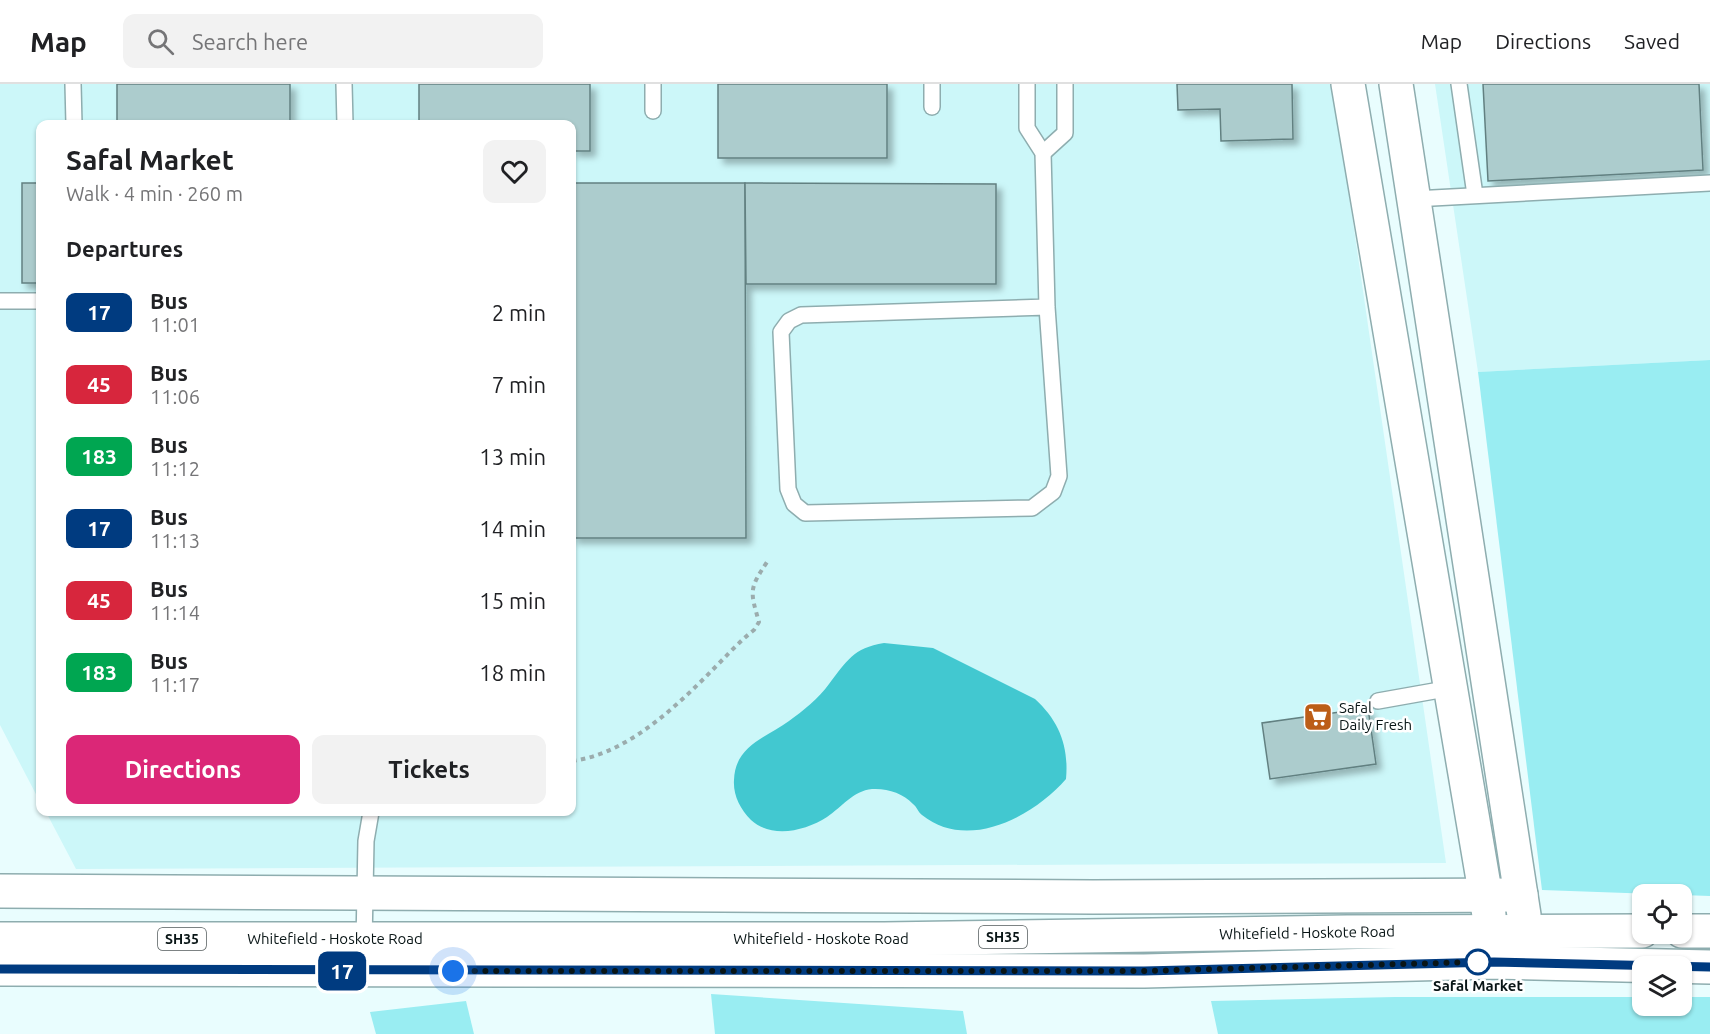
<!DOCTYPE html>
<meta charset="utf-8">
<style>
:root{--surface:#fff;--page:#f2f2f2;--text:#202124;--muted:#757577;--line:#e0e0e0;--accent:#db2777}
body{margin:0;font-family:Ubuntu,sans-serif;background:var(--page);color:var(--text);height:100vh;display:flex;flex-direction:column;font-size:22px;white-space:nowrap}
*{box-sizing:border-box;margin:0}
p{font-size:20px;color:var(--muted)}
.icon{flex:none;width:33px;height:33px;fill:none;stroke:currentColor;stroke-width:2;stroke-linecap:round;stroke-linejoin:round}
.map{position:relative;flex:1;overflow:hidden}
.drawer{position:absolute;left:36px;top:36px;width:540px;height:696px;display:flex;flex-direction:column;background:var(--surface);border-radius:12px;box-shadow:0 2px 4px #0004}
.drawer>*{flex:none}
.badge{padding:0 12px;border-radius:9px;font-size:21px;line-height:39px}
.buttons{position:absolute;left:1632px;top:800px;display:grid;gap:12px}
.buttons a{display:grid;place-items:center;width:60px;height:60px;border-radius:12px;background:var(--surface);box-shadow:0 2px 4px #0004;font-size:30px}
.you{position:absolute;width:30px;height:30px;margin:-15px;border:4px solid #fff;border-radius:50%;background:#1a73e8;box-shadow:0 0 0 9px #1a73e833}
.map>.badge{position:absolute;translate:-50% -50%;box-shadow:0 0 0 3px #fff}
h2{padding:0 30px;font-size:22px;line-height:54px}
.round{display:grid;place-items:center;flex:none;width:63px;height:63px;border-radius:12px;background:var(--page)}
.overview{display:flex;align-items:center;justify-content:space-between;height:102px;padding:0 30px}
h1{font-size:28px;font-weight:600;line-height:45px}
.action{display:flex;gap:12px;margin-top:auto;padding:12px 30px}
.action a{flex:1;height:69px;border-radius:12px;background:var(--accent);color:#fff;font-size:24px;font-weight:600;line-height:69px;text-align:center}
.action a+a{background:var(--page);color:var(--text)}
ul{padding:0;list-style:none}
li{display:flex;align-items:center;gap:18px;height:72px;padding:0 30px}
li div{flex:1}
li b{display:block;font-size:22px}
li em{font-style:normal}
li .badge{min-width:66px;font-weight:700;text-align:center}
header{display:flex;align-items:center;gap:36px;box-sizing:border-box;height:84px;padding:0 30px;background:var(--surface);border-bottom:2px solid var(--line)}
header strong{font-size:28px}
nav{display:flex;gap:33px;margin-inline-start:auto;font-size:21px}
.search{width:420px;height:54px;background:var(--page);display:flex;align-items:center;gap:15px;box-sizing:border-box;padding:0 21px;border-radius:12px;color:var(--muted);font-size:22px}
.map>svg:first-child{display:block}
</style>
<header>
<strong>Map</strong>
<div class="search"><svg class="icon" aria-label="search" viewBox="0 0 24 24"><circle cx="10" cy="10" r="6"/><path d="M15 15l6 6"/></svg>Search here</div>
<nav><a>Map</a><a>Directions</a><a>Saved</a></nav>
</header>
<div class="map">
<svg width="1710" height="950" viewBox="0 0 1710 950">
<defs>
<filter id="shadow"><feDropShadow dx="5.5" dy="5.5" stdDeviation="3" flood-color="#0004"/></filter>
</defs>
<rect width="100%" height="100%" fill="#e9fdfe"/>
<!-- built -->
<g fill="#ccf7f9">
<path d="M0,0H1333L1446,779L76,785L46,728H572V40H40V718L0,641Z"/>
<path d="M1435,0H1710V276L1478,288Z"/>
</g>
<!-- green -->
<g fill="#99edf2">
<path d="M1710,276V812L1542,806L1478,288Z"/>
<path d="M711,910L963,927L967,950H715Z"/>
<path d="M1395,913H1642V921H1682V913H1710V950H1218L1211,917Z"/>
<path d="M466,917L474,950H376L370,928Z"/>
</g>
<!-- water -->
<path fill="#42c8d0" d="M884,559L933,564L1035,615C1059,637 1069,662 1066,695C1034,732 968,768 922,731C918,728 917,723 913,720C903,709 887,704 872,705C853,707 842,723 827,733C805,747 772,755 751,736C740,725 733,711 734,696C735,662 765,654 789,637C803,627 819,614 829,600C847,577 853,564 884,559Z"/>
<!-- building -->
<g fill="#accccd" stroke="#628081" stroke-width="1.5" filter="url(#shadow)">
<rect x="117" y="0" width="173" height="40"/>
<path d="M419,0H590V67H572V40H419Z"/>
<rect x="718" y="0" width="169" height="74"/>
<path d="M1177,0H1292L1293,55L1221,57L1220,25L1178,26Z"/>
<path d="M1483,0H1699L1703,86L1488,97Z"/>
<rect x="22" y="99" width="18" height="100"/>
<path d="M572,99H745L746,454H572Z"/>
<path d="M745,99L996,100V200H746Z"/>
<path d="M1368,624L1376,680L1270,695L1262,639Z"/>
</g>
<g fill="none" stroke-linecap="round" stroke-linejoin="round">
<!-- lane casing -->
<g stroke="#8eadaf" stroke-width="18">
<g id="lane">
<path d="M73,0L74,40"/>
<path d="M344,0L345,40"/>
<path d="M653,0V27"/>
<path d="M932,0V23"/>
<path d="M1027,0V44L1043,69L1047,223L1059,392L1053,408L1032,424L805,429L794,420L788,405L781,248L789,237L801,231L1047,223"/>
<path d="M1459,0L1475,111"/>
<path d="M1043,69L1065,49V0"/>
<path d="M1414,115L1710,99"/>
<path d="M0,217H40"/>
<path d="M1378,617L1451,604"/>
<path d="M364,859L366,757L371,728"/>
</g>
</g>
<!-- secondary casing -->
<g stroke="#8eadaf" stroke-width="36">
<g id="secondary">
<path d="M1348,0L1489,831"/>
<path d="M1396,0L1524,831"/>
<path d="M0,807L1093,813L1521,811"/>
</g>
</g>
<!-- primary casing -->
<g stroke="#8eadaf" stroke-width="36">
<g id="primary">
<path d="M1682,847H1710"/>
<path d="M0,855H884L1347,848L1642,847"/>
<path d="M0,885L1144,887L1494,878L1710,883"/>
</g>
</g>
<!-- path -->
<path stroke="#9bacad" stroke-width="4" stroke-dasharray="4.5 4.5" stroke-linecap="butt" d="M572,677C634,669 688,611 730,568C738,560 745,553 754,546L759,538C750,507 749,505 767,478"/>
<!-- lane -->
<use href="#lane" stroke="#fff" stroke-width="15"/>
<!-- secondary -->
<use href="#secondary" stroke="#fff" stroke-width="33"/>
<!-- primary -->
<use href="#primary" stroke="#fff" stroke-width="33"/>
</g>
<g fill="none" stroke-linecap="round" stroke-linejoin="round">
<!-- line casing -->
<g stroke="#fff" stroke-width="14">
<path id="line" d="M0,885L1144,887L1494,878L1710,883"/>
</g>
<!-- line -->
<use href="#line" stroke="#003b80" stroke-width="9"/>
<!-- walk -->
<path stroke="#091516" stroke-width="6" stroke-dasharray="0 10.8" d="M453,887H1144L1478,878"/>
</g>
<!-- icons -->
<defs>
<g id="supermarket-square" transform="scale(1.5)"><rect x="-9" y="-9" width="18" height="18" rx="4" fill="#bc5d17" stroke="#fff"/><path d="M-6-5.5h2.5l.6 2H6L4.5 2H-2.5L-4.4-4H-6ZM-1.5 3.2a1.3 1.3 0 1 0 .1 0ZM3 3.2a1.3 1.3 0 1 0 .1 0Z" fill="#fff"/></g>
</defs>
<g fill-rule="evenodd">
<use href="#supermarket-square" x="1318" y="633"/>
</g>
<!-- markers -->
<circle fill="#fff" stroke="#003b80" stroke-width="3" cx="1478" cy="878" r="12"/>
<g text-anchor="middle" stroke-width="5" stroke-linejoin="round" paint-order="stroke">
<!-- shield labels -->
<g fill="#fff" stroke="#535b5c" stroke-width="1.5">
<rect x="979" y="842" width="48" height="22" rx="4.5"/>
<rect x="158" y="844" width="48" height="22" rx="4.5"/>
</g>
<g font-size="14" font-weight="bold" fill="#091516">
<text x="1003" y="858">SH35</text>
<text x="182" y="860">SH35</text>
</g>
<!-- poi labels -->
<g font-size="15" fill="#091516" stroke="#fff" text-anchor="start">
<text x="1339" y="629">Safal<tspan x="1339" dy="17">Daily Fresh</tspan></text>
</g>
<!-- street labels -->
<g font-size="15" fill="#091516" stroke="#fff">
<text transform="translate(1307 849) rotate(-1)" y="5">Whitefield - Hoskote Road</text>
<text x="335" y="860">Whitefield - Hoskote Road</text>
<text x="821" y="860">Whitefield - Hoskote Road</text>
</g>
<!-- stop labels -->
<g font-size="15" font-weight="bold" fill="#091516" stroke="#fff">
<text x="1478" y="907">Safal Market</text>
</g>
</g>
</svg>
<div class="buttons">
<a><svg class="icon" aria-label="locate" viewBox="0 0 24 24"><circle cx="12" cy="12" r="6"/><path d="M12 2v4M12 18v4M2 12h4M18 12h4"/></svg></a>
<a><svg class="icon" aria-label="layers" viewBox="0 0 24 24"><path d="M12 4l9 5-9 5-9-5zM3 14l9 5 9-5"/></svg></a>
</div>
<div class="you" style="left:453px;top:887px"></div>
<b class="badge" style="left:342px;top:887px;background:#003b80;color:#fff">17</b>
<section class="drawer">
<div class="overview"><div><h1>Safal Market</h1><p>Walk · 4 min · 260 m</p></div><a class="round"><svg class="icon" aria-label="heart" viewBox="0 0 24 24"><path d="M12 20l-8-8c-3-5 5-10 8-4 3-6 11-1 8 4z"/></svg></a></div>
<h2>Departures</h2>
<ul>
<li><span class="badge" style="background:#003b80;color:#fff">17</span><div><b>Bus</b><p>11:01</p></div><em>2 min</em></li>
<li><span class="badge" style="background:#d7263d;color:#fff">45</span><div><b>Bus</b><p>11:06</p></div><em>7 min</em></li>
<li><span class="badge" style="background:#00a651;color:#fff">183</span><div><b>Bus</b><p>11:12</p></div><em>13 min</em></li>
<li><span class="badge" style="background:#003b80;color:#fff">17</span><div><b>Bus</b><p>11:13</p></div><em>14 min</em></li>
<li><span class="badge" style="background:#d7263d;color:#fff">45</span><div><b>Bus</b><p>11:14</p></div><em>15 min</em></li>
<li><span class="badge" style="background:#00a651;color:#fff">183</span><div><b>Bus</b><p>11:17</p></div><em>18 min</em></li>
</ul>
<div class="action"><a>Directions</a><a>Tickets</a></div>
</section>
</div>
